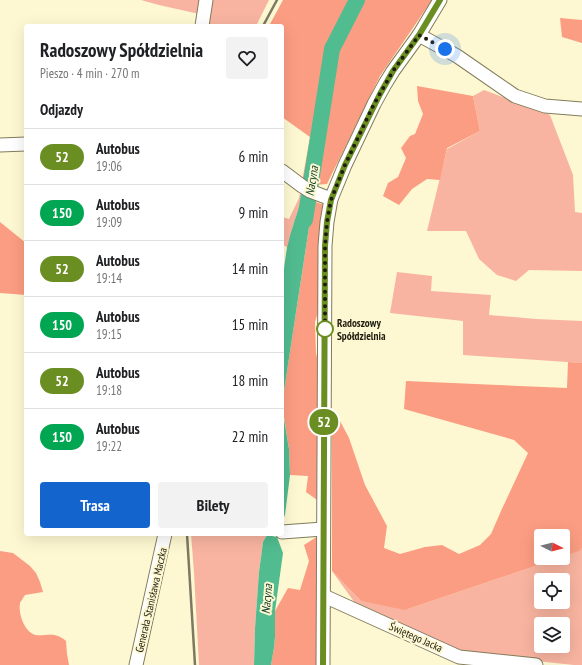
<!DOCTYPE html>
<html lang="pl">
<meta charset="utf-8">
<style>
:root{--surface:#fff;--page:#f2f2f2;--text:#202124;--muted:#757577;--line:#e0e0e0;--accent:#1464ce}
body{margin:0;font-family:"PT Sans Narrow",sans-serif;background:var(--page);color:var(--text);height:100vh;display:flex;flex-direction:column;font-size:15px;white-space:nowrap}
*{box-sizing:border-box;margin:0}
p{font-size:13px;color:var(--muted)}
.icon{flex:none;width:22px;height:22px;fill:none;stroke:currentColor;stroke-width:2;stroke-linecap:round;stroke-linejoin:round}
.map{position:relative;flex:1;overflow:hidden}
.side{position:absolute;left:24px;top:24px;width:260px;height:512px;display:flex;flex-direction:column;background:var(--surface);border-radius:4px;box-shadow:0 4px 16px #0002}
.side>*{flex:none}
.badge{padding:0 8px;border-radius:13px;font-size:14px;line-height:26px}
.needle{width:26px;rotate:96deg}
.buttons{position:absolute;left:534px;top:529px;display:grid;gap:8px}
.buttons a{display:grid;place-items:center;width:36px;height:36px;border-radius:4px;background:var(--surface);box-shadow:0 4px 16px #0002;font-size:20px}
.you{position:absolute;width:20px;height:20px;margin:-10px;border:3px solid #fff;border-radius:50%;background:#1a73e8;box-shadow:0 0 0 6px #1a73e833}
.map>.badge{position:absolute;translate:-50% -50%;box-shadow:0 0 0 2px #fff}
h2{padding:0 16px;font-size:15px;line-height:36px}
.round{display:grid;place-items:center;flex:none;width:42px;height:42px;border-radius:4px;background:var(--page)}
.overview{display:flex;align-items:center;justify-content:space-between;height:68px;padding:0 16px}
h1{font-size:19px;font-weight:700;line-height:30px}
.primary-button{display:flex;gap:8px;margin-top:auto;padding:8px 16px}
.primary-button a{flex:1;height:46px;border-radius:4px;background:var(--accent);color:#fff;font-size:16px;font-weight:700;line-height:46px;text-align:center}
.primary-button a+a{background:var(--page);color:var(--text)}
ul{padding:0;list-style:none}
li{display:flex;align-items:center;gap:12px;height:56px;padding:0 16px;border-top:1px solid var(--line)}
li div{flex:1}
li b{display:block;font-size:15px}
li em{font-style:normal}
li .badge{min-width:44px;font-weight:700;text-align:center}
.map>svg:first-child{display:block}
</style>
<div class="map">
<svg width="582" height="665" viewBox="0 0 582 665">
<rect width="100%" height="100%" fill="#fef8d2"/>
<!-- green -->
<g fill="#f8b4a0" fill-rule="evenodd">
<path d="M141,0H201L199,14L159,5Z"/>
<path d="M211,0H269L256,26H207Z"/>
<path d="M484,90L550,115L573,175L575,212L582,213V271L529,270L516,281L497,275L479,259L466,231H427L447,149L480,131L473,96Z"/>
<path d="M300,192L303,196L293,226L288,248L282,244V217L289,219L299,198Z"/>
<path d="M397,272L432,276L431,291L491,295L489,315L536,319L582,321V363L463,355V321L390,313Z"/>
<path d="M191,534L267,535L263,542L259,572L255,628L254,665H199L194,573Z"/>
<path d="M582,548V665H574L461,653L355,603L332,571L361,601L408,609L559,558H563V557L578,551ZM541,580H563V602H541ZM541,624H563V646H541Z"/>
</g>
<!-- forest -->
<g fill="#fb9d82">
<path d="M283,0H354L330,47L309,183L302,182L310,137L282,117V26H269Z"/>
<path d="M361,0H432L380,76L327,184L314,185L336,50Z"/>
<path d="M560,18L582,20V43L562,37Z"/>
<path d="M417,86L473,96L480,131L447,148L440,180L427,179L412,189L399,205L383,196L388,183L398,177L406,158L401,148L410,136L415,134L423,114L418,101Z"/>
<path d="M313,201L324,205L319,309L315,322L316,353L320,369V502L306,492L308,476L290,475L289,449L282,404Z"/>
<path d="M0,222L26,243V295L0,293Z"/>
<path d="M568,362L582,363V548L579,551L563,557V536H541V558H559L405,610L361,601L332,571V425L338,417L349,438L365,485L387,526L384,548L400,554L425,547L442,545L459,554L480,545L491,534L501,511L528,453L514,440L404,409L406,381L567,388Z"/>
<path d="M318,536L317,665H271L274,648L275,637V611L288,588L300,590L309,561L304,545Z"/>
<path d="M0,551L13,553L30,566L36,573L40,582L43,592L25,595C23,598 21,601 20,603C18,614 25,633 36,635C43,636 52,633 58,636C61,637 64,639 66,641L67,654L69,665H0Z"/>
</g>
<!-- water -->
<g fill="#51bc90">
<path d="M303,196L313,201L282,404C282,353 278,299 287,248C291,230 297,213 303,196Z"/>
<path d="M282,407L289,449L290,475L285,515L282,521Z"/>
<path d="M267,535L277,537L283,553L275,611V637L274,648L271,665H254L255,628L259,572L263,542Z"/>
</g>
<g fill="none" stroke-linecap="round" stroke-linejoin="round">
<!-- river -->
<path stroke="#51bc90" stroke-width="16" d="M305,220L332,49L357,0"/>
<!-- minor casing -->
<g stroke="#827c5a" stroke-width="15">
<g id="minor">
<path d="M202,26L206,0"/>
<path d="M419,35L457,56L515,96L545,106L582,109"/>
<path d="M0,145L26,144"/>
<path d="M282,171L302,186L310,191L331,199"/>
<path d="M282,532L323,529"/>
<path d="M324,596L459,657L536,665"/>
<path d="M136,665L165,534"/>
<path d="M323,665L325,246L327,222L331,199L345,165L374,104L385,84L393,71L419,35L440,0"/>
</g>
</g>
<!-- minor -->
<use href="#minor" stroke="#fff" stroke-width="13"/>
<!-- rail -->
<g stroke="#7c7861" stroke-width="2.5">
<path d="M263,26L277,0"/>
<path d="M187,534L195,665"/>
</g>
</g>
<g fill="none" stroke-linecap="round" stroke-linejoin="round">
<!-- line casing -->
<g stroke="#fff" stroke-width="9">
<path id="line" d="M323,665L325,246L327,222L331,200L345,165L380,94L393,71L419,35L440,0"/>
</g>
<!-- line -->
<use href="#line" stroke="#6b8e23" stroke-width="6"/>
<!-- walk -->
<path stroke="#1e1c0f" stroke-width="4" stroke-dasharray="0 7.2" d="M325,329V332V246L327,222L331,200L345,165L374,104L393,71L419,35L445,49"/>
</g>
<!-- markers -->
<circle fill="#fff" stroke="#6b8e23" stroke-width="2" cx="325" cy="329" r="8"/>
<g text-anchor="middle" stroke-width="4" stroke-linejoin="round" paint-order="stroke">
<!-- stop labels -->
<g font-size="11" font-weight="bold" fill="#1e1c0f" stroke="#fef8d2" text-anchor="start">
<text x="337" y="327">Radoszowy<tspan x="337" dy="13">Spółdzielnia</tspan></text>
</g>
<!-- street labels -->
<g font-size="11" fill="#1e1c0f" stroke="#fef8d2">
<text transform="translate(151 600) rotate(-77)" y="4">Generała Stanisława Maczka</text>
<text transform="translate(416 637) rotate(24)" y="4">Świętego Jacka</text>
</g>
<!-- water labels -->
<g font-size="12" font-style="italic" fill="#13412e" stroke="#fef8d2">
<text transform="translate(312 181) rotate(-81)" y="4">Nacyna</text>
<text transform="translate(267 599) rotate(-85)" y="4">Nacyna</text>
</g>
</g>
</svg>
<div class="buttons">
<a><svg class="needle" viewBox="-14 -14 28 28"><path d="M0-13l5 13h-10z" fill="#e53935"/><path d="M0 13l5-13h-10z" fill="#757577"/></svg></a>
<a><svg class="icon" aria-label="locate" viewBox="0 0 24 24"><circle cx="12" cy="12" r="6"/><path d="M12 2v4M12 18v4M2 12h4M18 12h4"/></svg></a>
<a><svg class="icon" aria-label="layers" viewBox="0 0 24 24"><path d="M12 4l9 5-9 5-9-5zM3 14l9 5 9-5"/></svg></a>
</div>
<div class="you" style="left:445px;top:49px"></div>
<b class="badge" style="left:324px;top:422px;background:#6b8e23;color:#fff">52</b>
<section class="side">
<div class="overview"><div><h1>Radoszowy Spółdzielnia</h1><p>Pieszo · 4 min · 270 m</p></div><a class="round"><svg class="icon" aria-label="heart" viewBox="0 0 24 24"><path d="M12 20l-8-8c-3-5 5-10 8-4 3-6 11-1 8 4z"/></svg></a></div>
<h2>Odjazdy</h2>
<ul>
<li><span class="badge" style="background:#6b8e23;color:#fff">52</span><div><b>Autobus</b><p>19:06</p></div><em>6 min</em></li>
<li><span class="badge" style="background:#00a651;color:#fff">150</span><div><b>Autobus</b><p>19:09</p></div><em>9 min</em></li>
<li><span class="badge" style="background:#6b8e23;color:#fff">52</span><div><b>Autobus</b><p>19:14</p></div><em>14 min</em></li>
<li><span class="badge" style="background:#00a651;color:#fff">150</span><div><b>Autobus</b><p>19:15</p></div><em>15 min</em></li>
<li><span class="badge" style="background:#6b8e23;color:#fff">52</span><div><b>Autobus</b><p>19:18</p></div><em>18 min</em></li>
<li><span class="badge" style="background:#00a651;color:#fff">150</span><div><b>Autobus</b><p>19:22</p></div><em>22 min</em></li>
</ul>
<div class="primary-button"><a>Trasa</a><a>Bilety</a></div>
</section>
</div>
